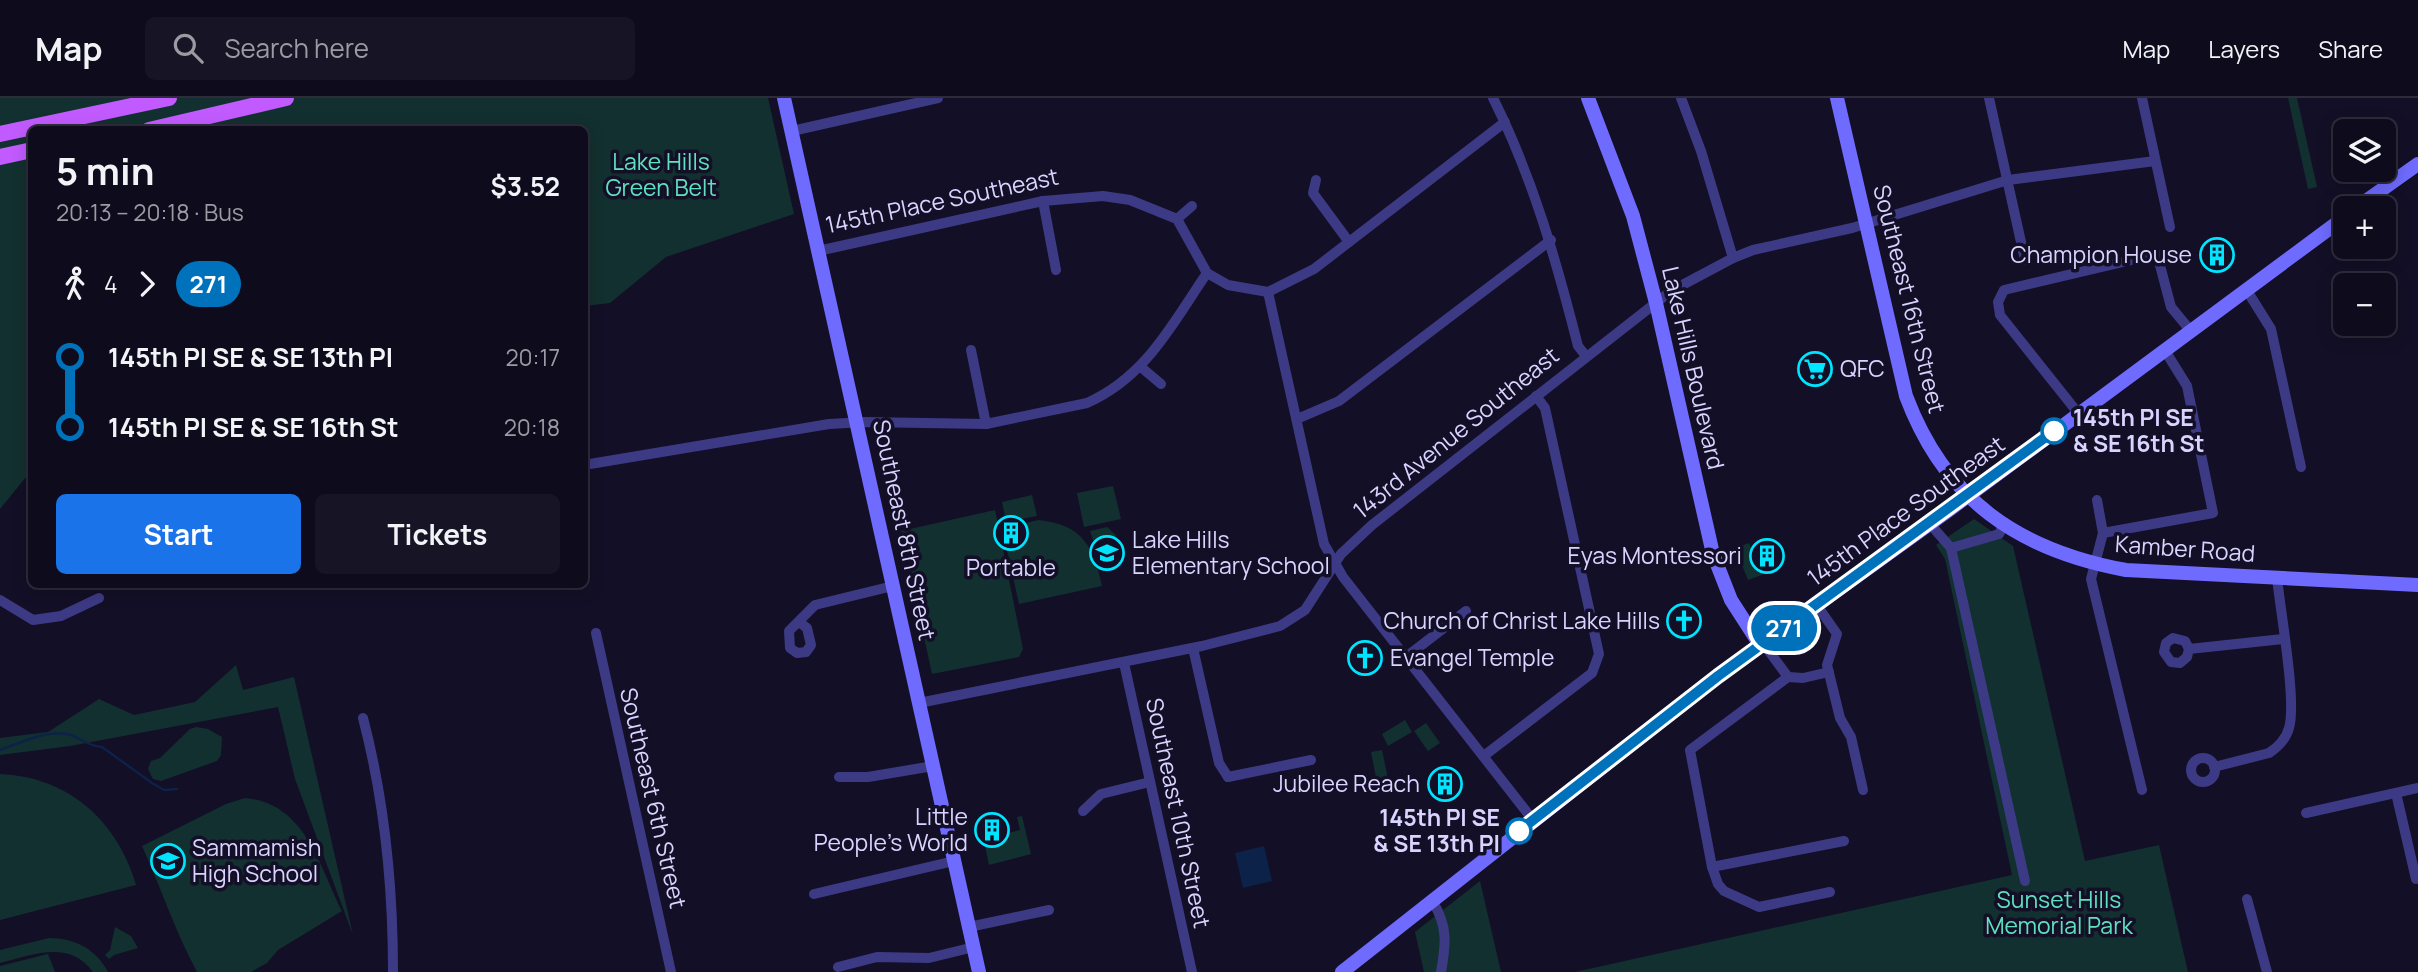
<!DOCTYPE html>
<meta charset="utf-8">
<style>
:root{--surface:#0e0b1c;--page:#171425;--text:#f1f3f6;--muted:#9b9ba3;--line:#2e2b3b;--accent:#1a73e8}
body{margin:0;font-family:Manrope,sans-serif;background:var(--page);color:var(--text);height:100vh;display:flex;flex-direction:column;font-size:26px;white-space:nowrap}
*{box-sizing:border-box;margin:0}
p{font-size:23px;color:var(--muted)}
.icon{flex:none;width:38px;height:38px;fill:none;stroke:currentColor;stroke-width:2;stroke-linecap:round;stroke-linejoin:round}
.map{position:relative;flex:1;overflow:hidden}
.drawer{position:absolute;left:28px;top:28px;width:560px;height:462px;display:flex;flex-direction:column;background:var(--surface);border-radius:10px;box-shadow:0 4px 18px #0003,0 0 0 2px var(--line)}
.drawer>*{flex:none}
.badge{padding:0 14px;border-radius:23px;font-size:24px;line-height:46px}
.buttons{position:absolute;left:2333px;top:21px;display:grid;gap:14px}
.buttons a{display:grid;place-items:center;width:63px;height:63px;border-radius:10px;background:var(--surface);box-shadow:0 4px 18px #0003,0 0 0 2px var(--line);font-size:35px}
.map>.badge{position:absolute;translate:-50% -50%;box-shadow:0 0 0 4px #fff}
.legs{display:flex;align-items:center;gap:10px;height:77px;padding:0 28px;font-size:23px}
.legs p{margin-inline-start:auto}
.headline{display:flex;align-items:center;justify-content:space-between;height:119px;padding:0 28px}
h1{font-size:38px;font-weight:700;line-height:52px}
.cta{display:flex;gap:14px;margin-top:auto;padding:14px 28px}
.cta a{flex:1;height:80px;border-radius:10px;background:var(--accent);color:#fff;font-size:28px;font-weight:700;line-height:80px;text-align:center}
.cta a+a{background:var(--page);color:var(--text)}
ul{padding:0 28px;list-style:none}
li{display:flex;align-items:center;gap:24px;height:70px;font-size:26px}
li i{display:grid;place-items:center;width:10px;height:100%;margin:0 9px;background:currentColor}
li i::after{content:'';width:18px;height:18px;margin:-9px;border:5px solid;border-radius:50%;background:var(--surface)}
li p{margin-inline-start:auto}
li:first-child i{background:linear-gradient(#0000 50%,currentColor 0)}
li:last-child i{background:linear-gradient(currentColor 50%,#0000 0)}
header{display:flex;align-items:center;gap:42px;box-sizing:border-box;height:98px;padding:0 35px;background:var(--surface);border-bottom:2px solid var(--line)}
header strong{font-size:33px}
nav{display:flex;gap:38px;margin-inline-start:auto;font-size:24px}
.search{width:490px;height:63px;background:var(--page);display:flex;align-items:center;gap:18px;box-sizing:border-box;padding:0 24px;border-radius:10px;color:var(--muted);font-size:26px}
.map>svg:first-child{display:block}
</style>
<header>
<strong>Map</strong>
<div class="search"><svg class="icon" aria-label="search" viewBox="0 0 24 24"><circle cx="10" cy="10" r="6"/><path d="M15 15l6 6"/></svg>Search here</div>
<nav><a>Map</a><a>Layers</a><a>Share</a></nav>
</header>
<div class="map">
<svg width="2418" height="874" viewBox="0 0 2418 874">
<rect width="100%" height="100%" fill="#130f26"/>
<!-- green -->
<g fill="#12302f">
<path d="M0,0H768L794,116L666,159L610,205L585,208L584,32H32L31,373L0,411Z"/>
<path d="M2288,0H2297L2317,89L2308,91Z"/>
<path d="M1113,388L1121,421L1084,429L1077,395Z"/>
<path d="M1032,397L1037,418L1006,424L1002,404Z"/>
<path d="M995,412L1023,551L1019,559L932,576L901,433Z"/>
<path d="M1974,421L2013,448L2085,763L2159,747L2188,874H1575L2012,777L1945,461L1936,447Z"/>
<path d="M1039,422C1083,427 1093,448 1102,488L1019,506L1002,430Z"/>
<path d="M1107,429L1116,437L1123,463L1102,468L1090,433Z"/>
<path d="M1749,445L1762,477L1748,482L1735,450Z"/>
<path d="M236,567L243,592L294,579L353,837L295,681L278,609L70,648L0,657V640L48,634L99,601L134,617L195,604Z"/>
<path d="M1405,622L1412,634L1388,648L1382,636Z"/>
<path d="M1426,625L1440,645L1428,653L1414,633Z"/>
<path d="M196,629L208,631L222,639L221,657L217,663L161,683L153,681L148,671L151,663L160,660L190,631Z"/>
<path d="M1382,652L1390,690L1379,695L1371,654Z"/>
<path d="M0,676C69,679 117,723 136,787L0,822Z"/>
<path d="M245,700C305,705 319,767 342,813L278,852L267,865L251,874H197C175,833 161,790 142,748L226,706Z"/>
<path d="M1022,718L1031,756L989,767L985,748L1009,742L1008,735L1020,732L1017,719Z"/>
<path d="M1480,783L1501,874H1424L1415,834Z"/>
<path d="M115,829L131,838L138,850L114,857L109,861L105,857L110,852Z"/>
<path d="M49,840C75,840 96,851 108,874H93C69,841 33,857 0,865V852Z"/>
<path d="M48,856L55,874H0V868Z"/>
</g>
<!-- water -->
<path fill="#0c2248" d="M1264,748L1272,783L1243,790L1235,755Z"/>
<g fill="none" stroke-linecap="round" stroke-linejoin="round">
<!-- stream -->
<path stroke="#0c2248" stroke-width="2.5" d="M0,652C19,645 50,630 71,637C82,641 88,648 102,649L152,685L164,692L177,691"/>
<!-- street -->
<g stroke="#3d3a85" stroke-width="10">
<path d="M1493,0C1533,80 1556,162 1578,248L1586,258"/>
<path d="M1681,0L1701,53L1733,160"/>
<path d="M1989,0L2025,162"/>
<path d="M2142,0L2170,129"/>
<path d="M792,33L938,0"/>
<path d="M1316,82L1313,95L1349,144"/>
<path d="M1043,103L1056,172"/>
<path d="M1177,121L1192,108"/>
<path d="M818,153L1043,103L1103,98L1130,102L1177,121L1207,175L1228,187L1268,194L1314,171L1505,24"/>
<path d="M2246,191L2271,231L2301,369"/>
<path d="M1268,194L1324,446L1343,479L1533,722"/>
<path d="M971,252L986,326"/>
<path d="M1142,270L1161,286"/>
<path d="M2078,315L2000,217L1998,204L2004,192L2157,156L2171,209L2190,232"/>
<path d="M1297,321L1339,303L1551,142"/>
<path d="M584,367L829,326L865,324L986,326L1087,305C1146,279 1172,226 1207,175"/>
<path d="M2097,402L2103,435L2213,415L2187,288L2164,251"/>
<path d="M1930,426L1951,450L1999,436L2005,425"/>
<path d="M2103,435L2091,481L2142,692"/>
<path d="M1951,450L2025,783"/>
<path d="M0,502L33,522L61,518L99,500"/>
<path d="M1816,506L1837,536L1827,567L1840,620L1851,639L1863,692"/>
<path d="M799,524L807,530L811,547L806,554L797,555L790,550L789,533L815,507L893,488"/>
<path d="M596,535L671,874"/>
<path d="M1763,545L1788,579L1690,652L1712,769L1718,786L1724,793L1759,809L1830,794"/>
<path d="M1193,550L1219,665L1228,679"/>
<path d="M2189,551L2187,559L2180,565L2171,564L2164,554L2166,545L2173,540L2185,543L2189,551L2283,541"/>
<path d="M1406,559L1466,513"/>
<path d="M1124,565L1192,874"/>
<path d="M1788,579L1803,580L1829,574"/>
<path d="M919,605L1202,548L1280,528L1305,512L1341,456L1372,427L1671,193L1733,160L1753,152L1852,130L2008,82L2155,63"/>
<path d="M363,620C385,704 393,787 393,874"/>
<path d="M1485,657L1592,575L1599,556L1545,310L1536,298"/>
<circle cx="2203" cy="672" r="12"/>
<path d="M2214,669L2269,655C2278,649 2286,641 2289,630C2297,603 2280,512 2277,479"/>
<path d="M839,679H868L933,668"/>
<path d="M1228,679L1311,662"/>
<path d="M2396,695L2416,781"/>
<path d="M1083,713L1101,696L1150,684"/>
<path d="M2306,715L2418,690"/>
<path d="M1712,769L1844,743"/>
<path d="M814,796L954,763"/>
<path d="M2247,801L2267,874"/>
<path d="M1433,804C1448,829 1446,846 1441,874"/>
<path d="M969,829L1049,812"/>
<path d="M838,869L877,859L929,860L974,849"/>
</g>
<!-- secondary -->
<g stroke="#6f6bff" stroke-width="14">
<path d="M784,0L979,874"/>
<path d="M1588,0L1633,118L1656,205L1713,456L1731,502L1760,547"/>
<path d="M1837,0L1906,298C1945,402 2018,452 2126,472L2418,487"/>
<path d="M2356,110L2418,66"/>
<path d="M1342,874L1718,578L1949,412L2345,119"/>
</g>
<!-- primary -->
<g stroke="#c25bff" stroke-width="16">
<path d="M149,32L286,0"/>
<path d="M0,36L169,0"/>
<path d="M0,59L32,52"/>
</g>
</g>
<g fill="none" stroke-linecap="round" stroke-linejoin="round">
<!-- line-1 casing -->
<g stroke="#fff" stroke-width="16">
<path id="line-1" d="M1519,733L1718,578L2054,333"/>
</g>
<!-- line-1 -->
<use href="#line-1" stroke="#0072bc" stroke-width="10"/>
</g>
<!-- icons -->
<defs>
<g id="building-ring" transform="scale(1.75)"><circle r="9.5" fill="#130f26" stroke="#00e5ff" stroke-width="1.5"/><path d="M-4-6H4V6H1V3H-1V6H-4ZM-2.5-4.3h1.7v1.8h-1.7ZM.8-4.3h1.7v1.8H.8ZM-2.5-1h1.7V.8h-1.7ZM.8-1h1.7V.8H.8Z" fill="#00e5ff"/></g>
<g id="supermarket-ring" transform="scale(1.75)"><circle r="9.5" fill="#130f26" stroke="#00e5ff" stroke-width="1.5"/><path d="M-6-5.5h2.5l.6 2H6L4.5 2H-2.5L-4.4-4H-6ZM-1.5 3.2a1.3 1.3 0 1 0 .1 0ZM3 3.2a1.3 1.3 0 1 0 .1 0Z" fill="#00e5ff"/></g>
<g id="school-ring" transform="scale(1.75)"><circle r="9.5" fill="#130f26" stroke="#00e5ff" stroke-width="1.5"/><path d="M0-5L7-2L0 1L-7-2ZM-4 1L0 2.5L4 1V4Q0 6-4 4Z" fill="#00e5ff"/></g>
<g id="church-ring" transform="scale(1.75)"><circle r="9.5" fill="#130f26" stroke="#00e5ff" stroke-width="1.5"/><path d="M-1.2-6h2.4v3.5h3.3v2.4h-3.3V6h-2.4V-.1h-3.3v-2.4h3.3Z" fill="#00e5ff"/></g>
</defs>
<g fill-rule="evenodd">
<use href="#building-ring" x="2217" y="157"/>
<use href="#supermarket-ring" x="1815" y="271"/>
<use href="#building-ring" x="1011" y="435"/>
<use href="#school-ring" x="1107" y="455"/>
<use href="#building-ring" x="1767" y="458"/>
<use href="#church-ring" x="1684" y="523"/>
<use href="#church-ring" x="1365" y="560"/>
<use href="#building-ring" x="1445" y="686"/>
<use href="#building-ring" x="992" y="732"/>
<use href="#school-ring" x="168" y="763"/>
</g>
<!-- markers -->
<g fill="#fff" stroke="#0072bc" stroke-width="3.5">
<circle cx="2054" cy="333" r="12"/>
<circle cx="1519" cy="733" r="12"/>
</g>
<g text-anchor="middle" stroke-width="7" stroke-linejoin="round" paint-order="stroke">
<!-- park labels -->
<g font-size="23" fill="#5fe0c0" stroke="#130f26">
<text x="661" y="72">Lake Hills<tspan x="661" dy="26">Green Belt</tspan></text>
<text x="2059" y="810">Sunset Hills<tspan x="2059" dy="26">Memorial Park</tspan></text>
</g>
<!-- street labels -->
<g font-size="23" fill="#d9d4ff" stroke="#130f26">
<text transform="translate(942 103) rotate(-12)" y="8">145th Place Southeast</text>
<text transform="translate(1909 201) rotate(76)" y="8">Southeast 16th Street</text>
<text transform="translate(1693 270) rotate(77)" y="8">Lake Hills Boulevard</text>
<text transform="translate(1456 335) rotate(-39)" y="8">143rd Avenue Southeast</text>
<text transform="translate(1906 413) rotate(-36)" y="8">145th Place Southeast</text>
<text transform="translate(904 432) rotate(78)" y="8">Southeast 8th Street</text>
<text transform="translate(2185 451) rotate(4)" y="8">Kamber Road</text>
<text transform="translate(653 700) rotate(77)" y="8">Southeast 6th Street</text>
<text transform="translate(1178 715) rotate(78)" y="8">Southeast 10th Street</text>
</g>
<!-- poi labels -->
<g font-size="23" fill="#d9d4ff" stroke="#130f26" text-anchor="end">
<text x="2192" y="165">Champion House</text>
<text x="1840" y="279" text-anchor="start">QFC</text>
<text x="1132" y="450" text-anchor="start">Lake Hills<tspan x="1132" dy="26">Elementary School</tspan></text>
<text x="1742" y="466">Eyas Montessori</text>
<text x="1011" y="478" text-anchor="middle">Portable</text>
<text x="1660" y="531">Church of Christ Lake Hills</text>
<text x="1390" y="568" text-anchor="start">Evangel Temple</text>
<text x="1420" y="694">Jubilee Reach</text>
<text x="968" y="727">Little<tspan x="968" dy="26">People's World</tspan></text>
<text x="192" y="758" text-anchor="start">Sammamish<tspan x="192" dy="26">High School</tspan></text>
</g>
<!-- stop labels -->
<g font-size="23" font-weight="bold" fill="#d9d4ff" stroke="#130f26" text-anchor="start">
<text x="2073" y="328">145th Pl SE<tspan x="2073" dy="26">&amp; SE 16th St</tspan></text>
<text x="1500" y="728" text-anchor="end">145th Pl SE<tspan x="1500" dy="26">&amp; SE 13th Pl</tspan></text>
</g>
</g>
</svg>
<div class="buttons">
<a><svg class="icon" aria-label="layers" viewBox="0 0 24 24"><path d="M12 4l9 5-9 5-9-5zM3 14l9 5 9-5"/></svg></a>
<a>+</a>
<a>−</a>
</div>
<b class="badge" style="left:1784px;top:530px;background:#0072bc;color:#fff">271</b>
<section class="drawer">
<div class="headline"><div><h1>5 min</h1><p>20:13 – 20:18 · Bus</p></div><b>$3.52</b></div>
<div class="legs"><svg class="icon" aria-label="walk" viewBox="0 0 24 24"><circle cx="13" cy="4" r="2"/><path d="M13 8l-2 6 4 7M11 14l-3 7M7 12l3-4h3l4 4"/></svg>4<svg class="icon" aria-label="forward" viewBox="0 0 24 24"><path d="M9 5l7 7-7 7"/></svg><b class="badge" style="background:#0072bc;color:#fff">271</b></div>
<ul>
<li><i style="color:#0072bc"></i><b>145th Pl SE &amp; SE 13th Pl</b><p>20:17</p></li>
<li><i style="color:#0072bc"></i><b>145th Pl SE &amp; SE 16th St</b><p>20:18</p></li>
</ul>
<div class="cta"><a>Start</a><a>Tickets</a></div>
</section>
</div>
